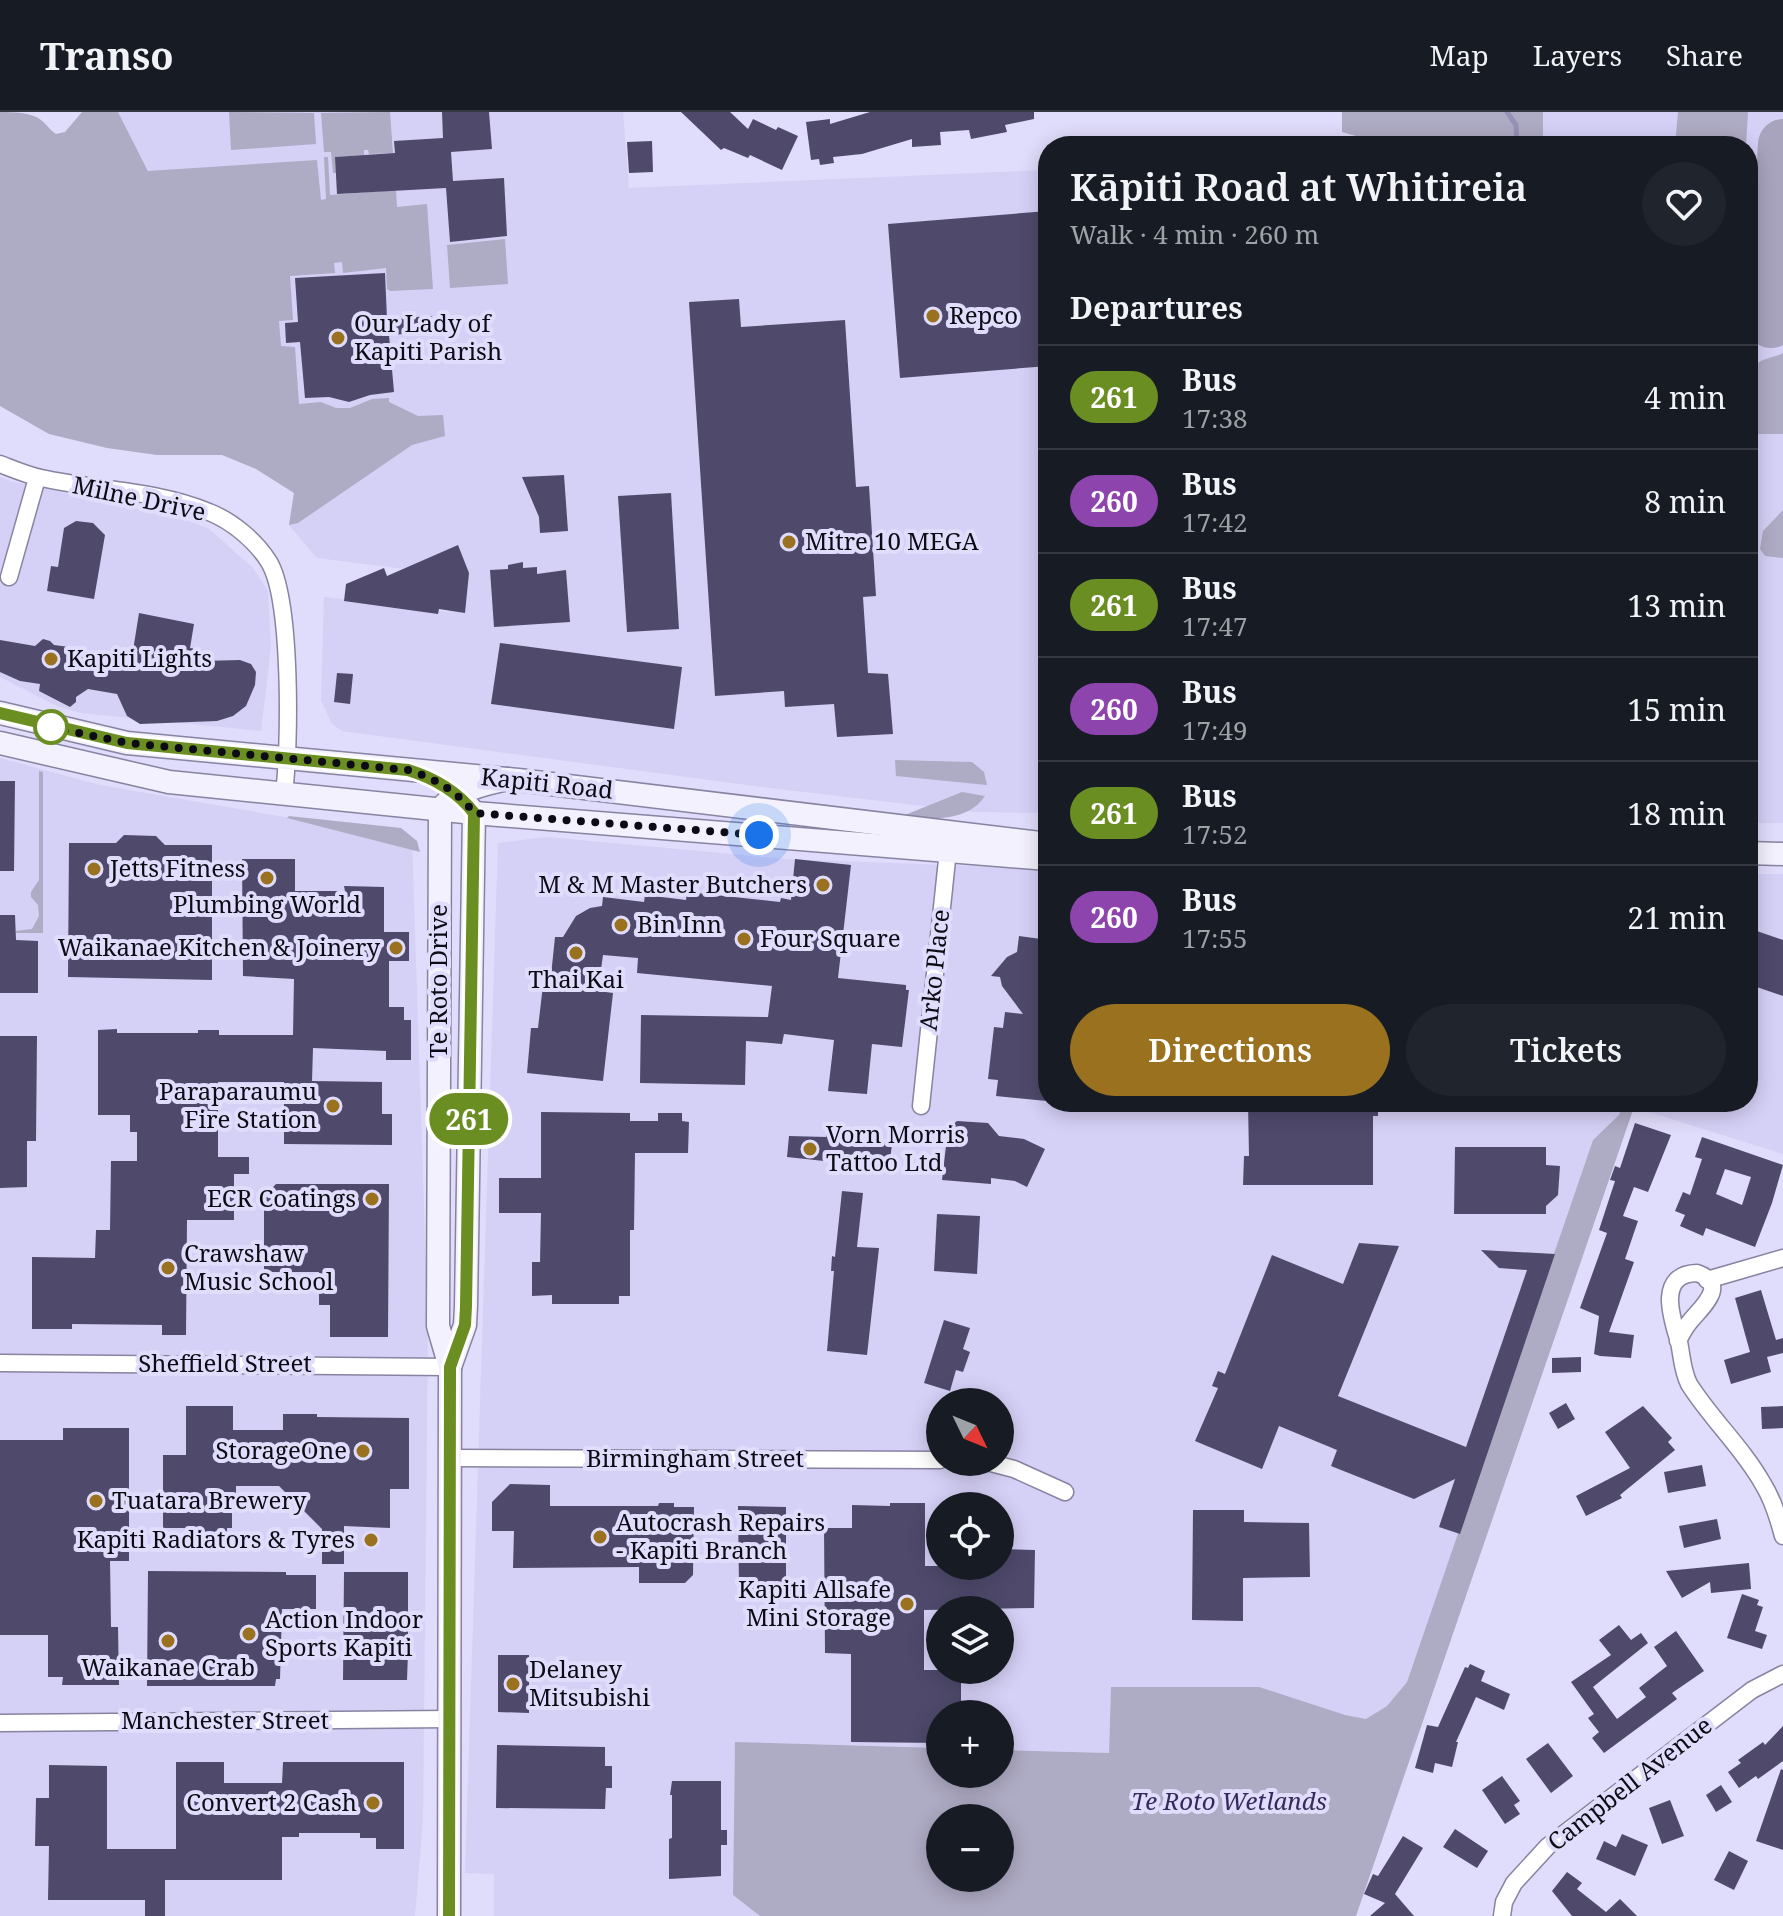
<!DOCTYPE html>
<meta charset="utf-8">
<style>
:root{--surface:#171b24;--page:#20242c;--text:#f1f3f6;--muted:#9ea1a6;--line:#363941;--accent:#9a721f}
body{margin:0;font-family:"Noto Serif",serif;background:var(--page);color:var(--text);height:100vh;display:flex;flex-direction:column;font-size:30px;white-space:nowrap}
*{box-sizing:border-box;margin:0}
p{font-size:26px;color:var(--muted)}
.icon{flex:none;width:44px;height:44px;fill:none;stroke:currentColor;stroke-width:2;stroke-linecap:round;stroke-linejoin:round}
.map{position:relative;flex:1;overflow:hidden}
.details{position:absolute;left:1038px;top:24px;width:720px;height:976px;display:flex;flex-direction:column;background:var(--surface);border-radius:32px;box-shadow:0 4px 20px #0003}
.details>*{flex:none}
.badge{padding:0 16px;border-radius:26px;font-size:28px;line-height:52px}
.needle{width:52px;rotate:133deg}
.controls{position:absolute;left:926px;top:1276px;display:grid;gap:16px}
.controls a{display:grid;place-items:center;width:88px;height:88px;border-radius:50%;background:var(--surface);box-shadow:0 4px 20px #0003;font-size:40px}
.you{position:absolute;width:40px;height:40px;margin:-20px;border:6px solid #fff;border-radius:50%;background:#1a73e8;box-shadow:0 0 0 12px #1a73e833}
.map>.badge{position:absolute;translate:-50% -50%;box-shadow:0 0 0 4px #fff}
h2{padding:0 32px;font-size:30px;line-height:72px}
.round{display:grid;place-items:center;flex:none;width:84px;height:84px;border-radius:42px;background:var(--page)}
.headline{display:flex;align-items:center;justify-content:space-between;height:136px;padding:0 32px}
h1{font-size:38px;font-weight:600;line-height:60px}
.action{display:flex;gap:16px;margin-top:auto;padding:16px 32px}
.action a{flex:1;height:92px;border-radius:48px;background:var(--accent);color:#fff;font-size:32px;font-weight:600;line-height:92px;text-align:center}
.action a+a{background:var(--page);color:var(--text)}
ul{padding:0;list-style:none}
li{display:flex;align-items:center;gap:24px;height:104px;padding:0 32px;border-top:2px solid var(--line)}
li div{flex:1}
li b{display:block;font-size:30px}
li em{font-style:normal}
li .badge{min-width:88px;font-weight:700;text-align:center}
header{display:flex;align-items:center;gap:48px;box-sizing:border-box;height:112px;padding:0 40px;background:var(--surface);border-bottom:2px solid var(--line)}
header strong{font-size:38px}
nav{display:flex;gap:44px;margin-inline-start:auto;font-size:28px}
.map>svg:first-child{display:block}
</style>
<header>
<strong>Transo</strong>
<nav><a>Map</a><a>Layers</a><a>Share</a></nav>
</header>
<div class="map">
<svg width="1783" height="1804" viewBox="0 0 1783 1804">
<rect width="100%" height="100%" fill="#e0dcfb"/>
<!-- built -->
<g fill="#d5d0f6" fill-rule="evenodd">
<path d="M118,0H623L629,76L1048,58V701L974,700L762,675L342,619L332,612L321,588L324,485L449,500L437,461L317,446L289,413L299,347Z"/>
<path d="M1538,0H1783V711H1748V34H1537Z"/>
<path d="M0,365L14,370L183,407L208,416L253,456L268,479L271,535L261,619L81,601L59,595L0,565Z"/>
<path d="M0,646L100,673L412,727L428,1218L423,1706L415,1804H0Z"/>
<path d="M547,725L787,747L1048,757V990H1748V762H1783V1042L1623,992L1619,1003L1593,1028L1407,1570L1387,1594L1366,1607L1111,1575L1109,1641L1000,1638V1602H940V1636L735,1630L733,1783L760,1804H494V1762L465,1761L498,731ZM940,1290H1000V1350H940ZM940,1394H1000V1454H940ZM940,1498H1000V1558H940Z"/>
</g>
<!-- green -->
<g fill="#aeabc4" fill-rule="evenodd">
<path d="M0,0C13,0 31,0 41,8C47,13 49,17 56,22L65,20L82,0H118L148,59L317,48L321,88L326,87L324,45H328L330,83L396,78L397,95L427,92L433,177L390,179L387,177L386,156L343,161L342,150L334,151L335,161L290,164L293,208L279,209L281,234L295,235L299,292L321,290L336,296H350L372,287L389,286V290L418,304L443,303L445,324L412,333L298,411L289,413L294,381L256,357L222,343H157L107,336L49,322L0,294Z"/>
<path d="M229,0L314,1L316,32L231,38Z"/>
<path d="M390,0L393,41L369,42L368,38H364V43L336,45V61H333L331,40H324L321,1Z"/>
<path d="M1342,0H1543V34H1391L1342,20Z"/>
<path d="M1678,0H1748L1746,34H1675Z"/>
<path d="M505,127L508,172L450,176L447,133Z"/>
<path d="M1783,241V322H1758C1753,309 1746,261 1758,251C1764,246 1776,245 1783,241Z"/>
<path d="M1783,398V446L1765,444L1760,437L1763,419Z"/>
<path d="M895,648L972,650L984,660L987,673L896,664Z"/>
<path d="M39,659L43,660V821H16V819L32,817L39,804L38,793L31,785V780L39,768Z"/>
<path d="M962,680L985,684C967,711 929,707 900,705Z"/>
<path d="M289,704L401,716L417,729L420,740L287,706Z"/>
<path d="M1623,991L1634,995L1356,1804H760L733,1783L735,1630L940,1636V1662H1000V1638L1109,1641L1111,1575H1259L1345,1603L1366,1607L1387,1594L1407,1570L1593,1028L1619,1003ZM940,1706H1000V1766H940Z"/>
</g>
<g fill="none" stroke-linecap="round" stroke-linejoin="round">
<!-- stream -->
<path stroke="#9691b6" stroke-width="5" d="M1507,0L1516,13L1517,34"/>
<!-- taxiway -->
<path stroke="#a8a4be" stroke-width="50" d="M1771,211L1783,32"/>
</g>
<!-- building -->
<g fill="#4f4a6c" fill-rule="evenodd">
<path d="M442,0H489L492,37L451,40L453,69L504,66L507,124L450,130L446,76L337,82L335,45L395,41L394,29L443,26Z"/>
<path d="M681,0H730L748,17L753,7L776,18L778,15L798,24L782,58L750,43L748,46L724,36L721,38Z"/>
<path d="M870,0H1034V7L1005,13L1007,20L971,27L969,18L940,20L941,33L912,35V27L862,42L833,45L834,51L820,53L819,47L811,48L806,10L830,7V12Z"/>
<path d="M652,29L653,60L629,61L627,30Z"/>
<path d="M1048,99V254L900,266L888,112Z"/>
<path d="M385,161L387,207L432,204L433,220L389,223L394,280L370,283L349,290L329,285L305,286L300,230L286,231L285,211L298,210L295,166Z"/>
<path d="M739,187L741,215L845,208L856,375L869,374L876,484L863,485L868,561L888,562L893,622L837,625L834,592L785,595L784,579L715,584L689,190Z"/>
<path d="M564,363L568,419L540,421L539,405L522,365Z"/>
<path d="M671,381L679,517L627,520L618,384Z"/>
<path d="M76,409L93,411L105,423L94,487L47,479L51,454L58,455L64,416Z"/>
<path d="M458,433L469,461L465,501L439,497L438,502L344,489L346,472L384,456L387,464Z"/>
<path d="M523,450V456L537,455V462L566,458L570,510L494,515L490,458L508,457V453Z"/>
<path d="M139,501L194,512L190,536L202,538V549L240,548L251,552L256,560L255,573L246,594L233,604L217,609L140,612L127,604L117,582L88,577L76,585V590L70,595L39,579L40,572L20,569L0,560V528L35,534L43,527L50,529L54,533L77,536L79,541L90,542L89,545L131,551Z"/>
<path d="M500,531L682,555L674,617L491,592Z"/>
<path d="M337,561L353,562L350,592L334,590Z"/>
<path d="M0,669H15L14,759H0Z"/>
<path d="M124,723L156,724L165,733H212V868L68,865L69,731H116Z"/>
<path d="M242,747H295V779H345L344,774L384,775V820H409V849H389V895H404V908H411V948H386V939L313,936L312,969L382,970V1002H392V1033L284,1032V970H218V1045H249V1062H234V1108H187L186,1223H162V1213L72,1212V1217H32V1145L95,1146L96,1118H110L111,1049H137V1020H130V1003H98V918L117,917V921H198V918H219V923H293L294,867L243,864Z"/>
<path d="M795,747L851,753L838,866L906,873V878H909L902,935L872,932L867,982L828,979L834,928L784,922L782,932L746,929L745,973L640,971L641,903L768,905L772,874L637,861L638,846L603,843L598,879L613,881L603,969L527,961L531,916H538L543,873H550L555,825H563L576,804L590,796L602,794L603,785L644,790L645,783L686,788L687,780L780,790L781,786L791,788Z"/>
<path d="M0,803H15L16,828L38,829V881H0Z"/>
<path d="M1748,816L1783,828V884L1748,872Z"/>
<path d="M1019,824L1048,828L1047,989L996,984L998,968L988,967L994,915L1003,916L1005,900L1023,902L1002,874L1000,865L991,864L1007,845L1017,840Z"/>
<path d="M0,924H37L36,1029H27V1075L0,1076Z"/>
<path d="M1248,990H1378V1004H1373V1073H1243L1244,1044H1249Z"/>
<path d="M541,1000L630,1001V1009H658V1001H682V1009L689,1010L688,1041H635L634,1118H630V1184H619V1192H552V1183L532,1184V1150H540L541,1101H499V1066H541Z"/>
<path d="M957,1009L988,1011L999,1024L1024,1027L1045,1037L1027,1075L1015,1069L991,1066V1072L942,1068L948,1017Z"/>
<path d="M1635,1011L1671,1023L1648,1080L1634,1075L1623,1104L1638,1109L1625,1147L1634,1150L1609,1220L1634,1223L1631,1246L1600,1244L1594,1242L1599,1204L1580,1196L1607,1121L1599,1118L1615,1069L1610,1068L1615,1054L1620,1056Z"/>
<path d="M827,1021L892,1032L889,1056L787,1045L789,1024L826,1025Z"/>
<path d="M1702,1025L1783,1053L1772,1091L1755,1135L1706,1116L1703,1124L1680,1114L1685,1103L1675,1099L1683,1080L1690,1083L1702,1047L1695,1045ZM1725,1057L1751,1065L1742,1093L1716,1082Z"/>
<path d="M1455,1035H1546V1053L1560,1054L1558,1083L1546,1094V1102H1454Z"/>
<path d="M276,1072H389L388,1225H330V1193H319V1160H264V1084Z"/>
<path d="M842,1079L863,1081L857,1135L879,1136L867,1243L827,1239L834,1159H831L832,1144L835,1145Z"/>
<path d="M937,1102L980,1104L977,1162L934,1159Z"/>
<path d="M1359,1131L1399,1134L1338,1284L1466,1335L1527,1158L1499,1156L1481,1138L1555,1142L1460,1422L1439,1415L1455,1367L1414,1387L1331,1354L1337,1338L1279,1314L1262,1357L1195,1329L1218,1276L1212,1274L1218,1259L1225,1262L1272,1143L1343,1172Z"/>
<path d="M1761,1178L1776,1228L1783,1226V1241L1767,1245L1771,1260L1731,1272L1724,1248L1750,1240L1735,1186Z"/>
<path d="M944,1208L970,1216L963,1237L970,1240L963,1260L956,1258L950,1279L924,1271Z"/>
<path d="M1581,1245V1260L1552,1261V1246Z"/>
<path d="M1566,1291L1575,1307L1558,1317L1549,1301Z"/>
<path d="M186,1294H233V1318H283V1302H317V1305L409,1306V1377H390V1416L344,1414V1452H322V1417L279,1374H236V1382H232V1416H227V1426H202L201,1416H163V1343H186Z"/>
<path d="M1643,1294L1672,1326L1668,1330L1675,1338L1620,1383L1622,1386L1586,1404L1576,1384L1630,1356L1605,1320Z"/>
<path d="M1783,1294V1316L1762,1317L1761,1295Z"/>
<path d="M63,1316H129V1449H110L111,1515H118L119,1573H62L63,1565H48V1523H0V1328H63Z"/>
<path d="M1702,1353L1706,1374L1668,1381L1664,1360Z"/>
<path d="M510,1372L550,1373V1394H658L659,1391H674V1395H694L693,1463L685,1471H639V1455L513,1456L514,1419H492V1390Z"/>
<path d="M890,1391H925V1454H1000V1437L1035,1438L1034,1496L924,1498V1558H961V1602H940V1631L851,1630V1542L825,1541L824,1416H852V1393L890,1394Z"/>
<path d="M738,1394L786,1395V1477H739Z"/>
<path d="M1193,1398H1244V1410L1309,1411L1310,1465L1243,1466V1509L1192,1508Z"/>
<path d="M1717,1407L1721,1427L1684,1436L1679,1414Z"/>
<path d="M1749,1451L1751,1477L1711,1481L1710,1470L1682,1486L1666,1459Z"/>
<path d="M148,1459L286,1460V1463H316V1497H282L280,1567H276L275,1574H147Z"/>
<path d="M344,1460H408V1527H411V1540L408,1541L407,1568H343Z"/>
<path d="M1742,1482L1759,1488L1757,1493L1763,1495L1755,1519L1767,1523L1762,1537L1727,1526Z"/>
<path d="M1619,1513L1631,1528L1641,1521L1648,1531L1593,1575L1617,1607L1646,1585L1639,1576L1667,1554L1654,1535L1676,1519L1704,1559L1672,1581L1677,1587L1604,1641L1592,1626L1599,1620L1588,1606L1594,1602L1571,1570L1611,1543L1599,1528Z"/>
<path d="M498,1543H529V1601L498,1600Z"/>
<path d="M1470,1552L1485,1559L1481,1569L1510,1582L1504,1598L1476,1585L1456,1630H1458L1452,1655L1435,1651L1433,1661L1415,1656L1427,1613L1438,1615L1465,1555L1468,1556Z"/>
<path d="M1783,1614V1649L1758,1667L1756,1664L1739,1676L1728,1660L1741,1651L1738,1648L1763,1630L1765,1633Z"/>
<path d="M1548,1631L1573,1664L1551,1681L1526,1647Z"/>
<path d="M497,1633L605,1635V1654H612V1676H606L605,1697L496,1696Z"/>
<path d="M176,1650H224V1671H282L283,1650H404V1737H376V1726H360V1721H299V1725H282V1768H165V1804H145V1788H48L49,1734H35L36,1686H49V1653L107,1654V1737H176Z"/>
<path d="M1781,1657L1783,1658V1738L1756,1729Z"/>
<path d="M1502,1664L1520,1689L1514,1693L1520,1702L1505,1712L1482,1678Z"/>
<path d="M672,1669H721V1718H727V1733H721V1764L669,1767V1727L672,1726V1683H670Z"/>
<path d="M1721,1673L1732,1690L1716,1700L1706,1683Z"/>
<path d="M1670,1688L1684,1724L1662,1732L1649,1696Z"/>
<path d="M1455,1717L1488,1739L1477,1756L1443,1735Z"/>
<path d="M1622,1722L1648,1733L1635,1764L1596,1747L1604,1729L1616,1735Z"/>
<path d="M1403,1724L1423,1736L1395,1782L1414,1804H1370L1385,1791L1364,1782L1373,1762L1378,1764Z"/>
<path d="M1729,1739L1748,1749L1734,1778L1714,1768Z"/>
<path d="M1567,1760L1582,1771L1577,1777L1606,1800L1620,1787L1637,1804H1572L1552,1779Z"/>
</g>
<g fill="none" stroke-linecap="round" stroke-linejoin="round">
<!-- street casing -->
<g stroke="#8783a0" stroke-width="19">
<g id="street">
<path d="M0,352C13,357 27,363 41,366C95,378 157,378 209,400C232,409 256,429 269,450C292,488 290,635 284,681"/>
<path d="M9,465L37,366"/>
<path d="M921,994L949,729"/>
<path d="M1707,1168L1783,1146"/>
<path d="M1678,1229C1681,1223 1684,1217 1688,1212C1699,1197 1731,1173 1697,1161C1656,1162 1672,1207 1679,1230C1682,1244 1682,1258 1689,1272C1711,1307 1743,1336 1763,1372C1773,1388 1778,1405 1783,1424"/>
<path d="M0,1251L450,1255"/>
<path d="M450,1346L940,1348"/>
<path d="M987,1350L1014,1357L1065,1380"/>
<path d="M0,1611L449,1607"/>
<path d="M1502,1804L1504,1790L1514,1771L1548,1734L1752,1578L1783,1562"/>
</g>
</g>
<!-- secondary casing -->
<g stroke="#8783a0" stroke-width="25">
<g id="secondary">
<path d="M0,601L127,631L518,668L1048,732"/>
<path d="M0,631L169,670L474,701L1048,747"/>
<path d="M1748,741L1783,742"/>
<path d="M450,1255L465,1213L466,1194L474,701L465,690"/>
<path d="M449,1804L450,1255L438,1214L440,697C457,678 485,672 508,667"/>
</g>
</g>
<!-- street -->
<use href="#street" stroke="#fff" stroke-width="16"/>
<!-- secondary -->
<use href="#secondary" stroke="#f2f1fd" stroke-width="22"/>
</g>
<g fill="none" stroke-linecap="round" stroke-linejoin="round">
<!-- line casing -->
<g stroke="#fff" stroke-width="18">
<path id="line" d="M0,601L127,631L408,658C434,666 457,679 474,701L466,1194L465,1213L450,1255L449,1804"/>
</g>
<!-- line -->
<use href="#line" stroke="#6b8e23" stroke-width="12"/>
<!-- walk -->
<path stroke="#0d0b15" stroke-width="8" stroke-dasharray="0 14.4" d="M51,615L127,631L408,658C434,666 457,679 474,701L759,723"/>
</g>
<!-- markers -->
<g fill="#9a721f" stroke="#e0dcfb" stroke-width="3">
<circle cx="933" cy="204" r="8"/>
<circle cx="338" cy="226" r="8"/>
<circle cx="789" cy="430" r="8"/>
<circle cx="51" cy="547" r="8"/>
<circle cx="94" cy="757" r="8"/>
<circle cx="267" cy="766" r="8"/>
<circle cx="823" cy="773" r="8"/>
<circle cx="621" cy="813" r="8"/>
<circle cx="744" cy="827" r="8"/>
<circle cx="396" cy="836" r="8"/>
<circle cx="576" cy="841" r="8"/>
<circle cx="333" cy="994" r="8"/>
<circle cx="810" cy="1037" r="8"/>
<circle cx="372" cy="1087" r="8"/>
<circle cx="168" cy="1156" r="8"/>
<circle cx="363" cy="1339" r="8"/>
<circle cx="96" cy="1389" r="8"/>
<circle cx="600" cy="1425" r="8"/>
<circle cx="371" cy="1428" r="8"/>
<circle cx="907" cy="1492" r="8"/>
<circle cx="249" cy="1522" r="8"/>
<circle cx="168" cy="1529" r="8"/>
<circle cx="513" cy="1572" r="8"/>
<circle cx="373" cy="1691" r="8"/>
</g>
<circle fill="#fff" stroke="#6b8e23" stroke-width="4" cx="51" cy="615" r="16"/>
<g text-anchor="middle" stroke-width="8" stroke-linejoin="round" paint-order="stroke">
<!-- poi labels -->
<g font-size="24" fill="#0d0b15" stroke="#e0dcfb" text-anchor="start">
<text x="949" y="212">Repco</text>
<text x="354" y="220">Our Lady of<tspan x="354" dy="28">Kapiti Parish</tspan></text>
<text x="805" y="438">Mitre 10 MEGA</text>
<text x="67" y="555">Kapiti Lights</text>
<text x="110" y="765">Jetts Fitness</text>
<text x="807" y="781" text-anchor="end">M &amp; M Master Butchers</text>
<text x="267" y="801" text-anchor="middle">Plumbing World</text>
<text x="637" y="821">Bin Inn</text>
<text x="760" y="835">Four Square</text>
<text x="380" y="844" text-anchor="end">Waikanae Kitchen &amp; Joinery</text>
<text x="576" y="876" text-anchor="middle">Thai Kai</text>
<text x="317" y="988" text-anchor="end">Paraparaumu<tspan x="317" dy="28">Fire Station</tspan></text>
<text x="826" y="1031">Vorn Morris<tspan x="826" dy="28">Tattoo Ltd</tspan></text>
<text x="356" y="1095" text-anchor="end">ECR Coatings</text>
<text x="184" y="1150">Crawshaw<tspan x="184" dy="28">Music School</tspan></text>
<text x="347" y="1347" text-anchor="end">StorageOne</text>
<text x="112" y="1397">Tuatara Brewery</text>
<text x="616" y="1419">Autocrash Repairs<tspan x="616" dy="28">- Kapiti Branch</tspan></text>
<text x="355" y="1436" text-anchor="end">Kapiti Radiators &amp; Tyres</text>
<text x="891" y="1486" text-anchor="end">Kapiti Allsafe<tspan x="891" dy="28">Mini Storage</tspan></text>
<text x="265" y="1516">Action Indoor<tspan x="265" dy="28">Sports Kapiti</tspan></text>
<text x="168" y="1564" text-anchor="middle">Waikanae Crab</text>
<text x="529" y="1566">Delaney<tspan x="529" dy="28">Mitsubishi</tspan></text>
<text x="357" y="1699" text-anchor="end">Convert 2 Cash</text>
</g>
<!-- street labels -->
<g font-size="24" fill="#0d0b15" stroke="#e0dcfb">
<text transform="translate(139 387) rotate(12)" y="8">Milne Drive</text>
<text transform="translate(547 672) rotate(6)" y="8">Kapiti Road</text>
<text transform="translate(935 858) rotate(-84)" y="8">Arko Place</text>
<text transform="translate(439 869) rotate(-90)" y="8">Te Roto Drive</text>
<text x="225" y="1260">Sheffield Street</text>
<text x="695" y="1355">Birmingham Street</text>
<text x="225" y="1617">Manchester Street</text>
<text transform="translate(1630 1672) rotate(-38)" y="8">Campbell Avenue</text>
</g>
<!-- park labels -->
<g font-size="24" font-style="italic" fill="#352a5b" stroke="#e0dcfb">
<text x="1229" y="1698">Te Roto Wetlands</text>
</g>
</g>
</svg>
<div class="controls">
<a><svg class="needle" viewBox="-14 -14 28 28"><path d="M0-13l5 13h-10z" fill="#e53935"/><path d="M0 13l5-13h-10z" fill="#9ea1a6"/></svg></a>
<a><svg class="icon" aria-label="locate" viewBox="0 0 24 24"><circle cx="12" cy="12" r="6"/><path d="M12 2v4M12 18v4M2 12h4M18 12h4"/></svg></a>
<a><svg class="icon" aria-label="layers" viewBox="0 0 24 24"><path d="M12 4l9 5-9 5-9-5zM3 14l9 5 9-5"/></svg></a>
<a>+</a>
<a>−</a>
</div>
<div class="you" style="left:759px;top:723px"></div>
<b class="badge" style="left:469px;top:1007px;background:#6b8e23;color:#fff">261</b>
<section class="details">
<div class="headline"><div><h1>Kāpiti Road at Whitireia</h1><p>Walk · 4 min · 260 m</p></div><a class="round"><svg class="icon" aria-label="heart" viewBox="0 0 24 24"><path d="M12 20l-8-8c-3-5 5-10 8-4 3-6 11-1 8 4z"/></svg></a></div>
<h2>Departures</h2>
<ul>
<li><span class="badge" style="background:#6b8e23;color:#fff">261</span><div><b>Bus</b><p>17:38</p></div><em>4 min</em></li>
<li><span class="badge" style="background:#8e44ad;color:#fff">260</span><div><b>Bus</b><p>17:42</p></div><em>8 min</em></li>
<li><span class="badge" style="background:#6b8e23;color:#fff">261</span><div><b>Bus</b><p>17:47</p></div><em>13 min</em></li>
<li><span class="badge" style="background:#8e44ad;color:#fff">260</span><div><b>Bus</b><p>17:49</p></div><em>15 min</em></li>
<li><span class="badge" style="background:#6b8e23;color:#fff">261</span><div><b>Bus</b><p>17:52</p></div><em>18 min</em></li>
<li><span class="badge" style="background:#8e44ad;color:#fff">260</span><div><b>Bus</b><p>17:55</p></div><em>21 min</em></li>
</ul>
<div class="action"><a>Directions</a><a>Tickets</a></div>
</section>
</div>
